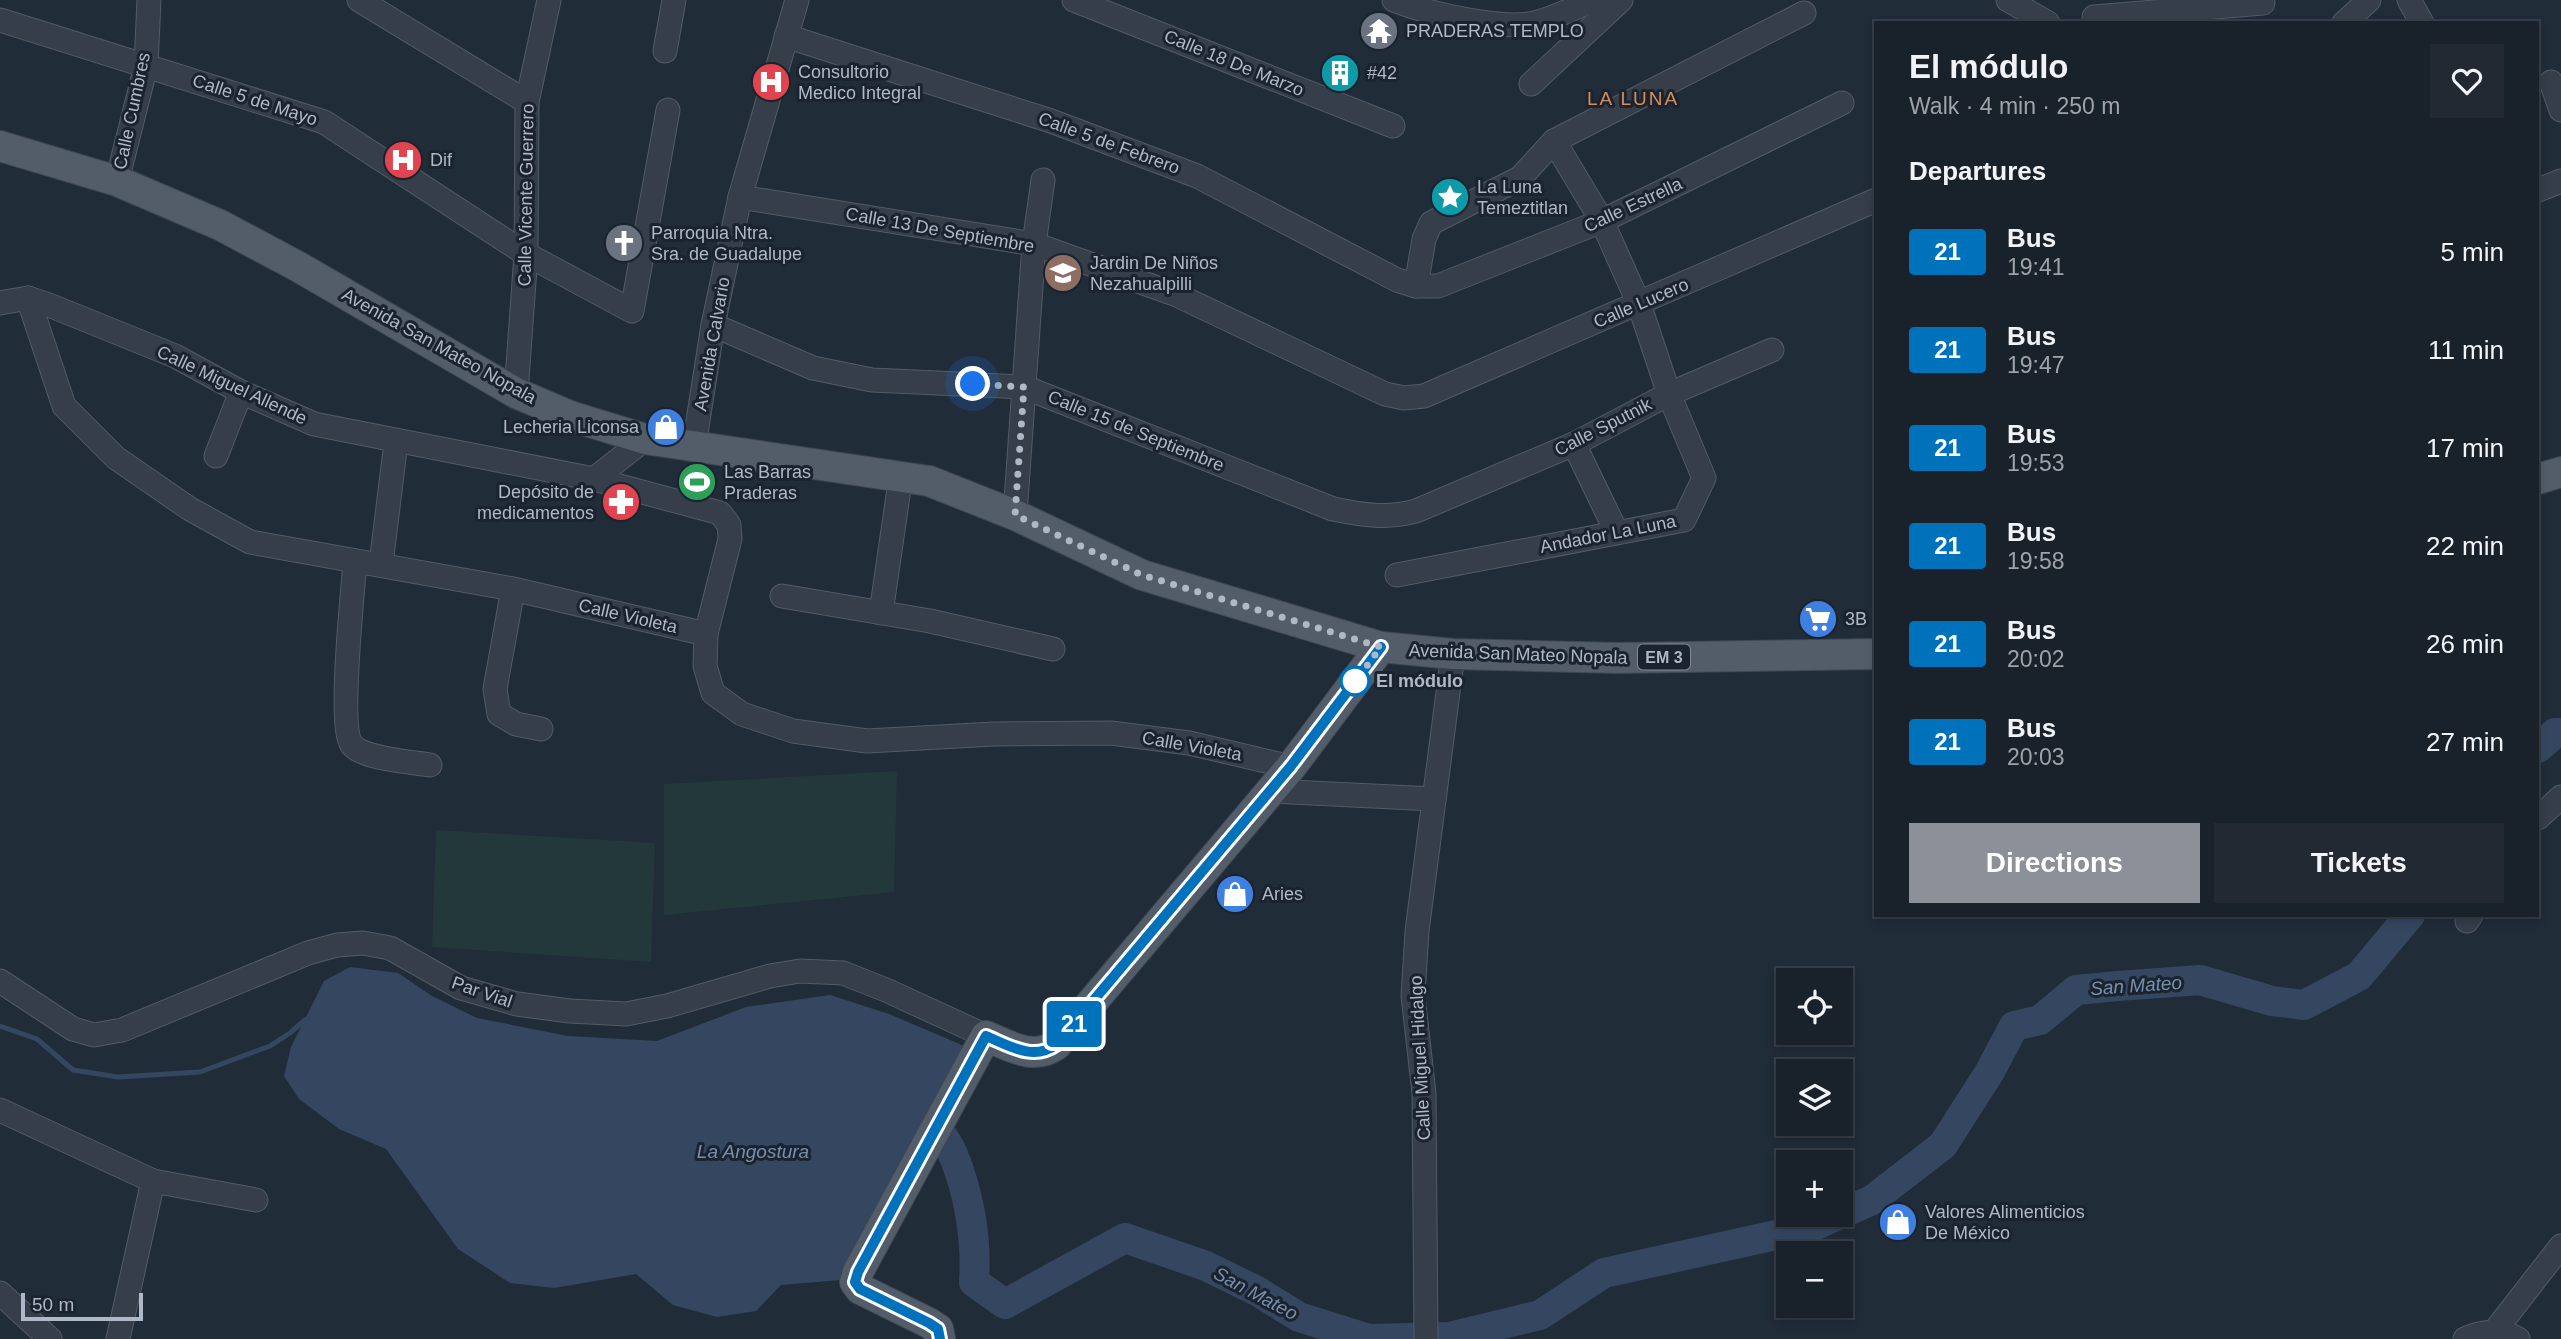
<!DOCTYPE html>
<meta charset="utf-8">
<style>
:root{--surface:#19212b;--page:#222933;--text:#f1f3f6;--muted:#9fa3a9;--line:#373e47;--accent:#8c9099}
body{margin:0;font-family:Helvetica,sans-serif;background:var(--page);color:var(--text);height:100vh;display:flex;flex-direction:column;font-size:26px;white-space:nowrap}
*{box-sizing:border-box;margin:0}
p{font-size:23px;color:var(--muted)}
.icon{flex:none;width:38px;height:38px;fill:none;stroke:currentColor;stroke-width:2;stroke-linecap:round;stroke-linejoin:round}
.map{position:relative;flex:1;overflow:hidden}
.panel{position:absolute;left:1874px;top:21px;width:665px;height:896px;display:flex;flex-direction:column;background:var(--surface);border-radius:0px;box-shadow:0 4px 10px #0003,0 0 0 2px var(--line)}
.panel>*{flex:none}
.badge{padding:0 14px;border-radius:5px;font-size:24px;line-height:46px}
.buttons{position:absolute;left:1776px;top:968px;display:grid;gap:14px}
.buttons a{display:grid;place-items:center;width:77px;height:77px;border-radius:0px;background:var(--surface);box-shadow:0 4px 10px #0003,0 0 0 2px var(--line);font-size:35px}
.scale{position:absolute;left:21px;bottom:18px;width:122px;box-sizing:border-box;padding-left:7px;border:4px solid #afb8c6;border-top:0;font-size:19px;line-height:24px;white-space:nowrap;color:#afb8c6;-webkit-text-stroke:5px #1a232e;paint-order:stroke}
.you{position:absolute;width:35px;height:35px;margin:-18px;border:5px solid #fff;border-radius:50%;background:#1a73e8;box-shadow:0 0 0 10px #1a73e833}
.map>.badge{position:absolute;translate:-50% -50%;box-shadow:0 0 0 4px #fff}
h2{padding:0 35px;font-size:26px;line-height:63px}
.round{display:grid;place-items:center;flex:none;width:74px;height:74px;border-radius:0px;background:var(--page)}
.head{display:flex;align-items:center;justify-content:space-between;height:119px;padding:0 35px}
h1{font-size:33px;font-weight:800;line-height:52px}
.action{display:flex;gap:14px;margin-top:auto;padding:14px 35px}
.action a{flex:1;height:80px;border-radius:0px;background:var(--accent);color:#fff;font-size:28px;font-weight:800;line-height:80px;text-align:center}
.action a+a{background:var(--page);color:var(--text)}
ul{padding:0;list-style:none}
li{display:flex;align-items:center;gap:21px;height:98px;padding:0 35px}
li div{flex:1}
li b{display:block;font-size:26px}
li em{font-style:normal}
li .badge{min-width:77px;font-weight:700;text-align:center}
.map>svg:first-child{display:block}
</style>
<div class="map">
<svg width="2561" height="1339" viewBox="0 0 2561 1339">
<rect width="100%" height="100%" fill="#212c39"/>
<!-- green -->
<g fill="#23383a">
<path d="M897,771L894,892L664,915V784Z"/>
<path d="M436,830L655,843L651,962L432,947Z"/>
</g>
<!-- water -->
<path fill="#354760" d="M350,967L398,973L432,996L477,1018L568,1036L657,1041L746,1007L830,995L889,1014L969,1048L943,1098L840,1280L781,1285L756,1311L717,1317L673,1305L636,1274L554,1288L510,1283L458,1249L386,1149L339,1129L299,1099L284,1076L291,1047L324,981Z"/>
<g fill="none" stroke-linecap="round" stroke-linejoin="round">
<!-- stream -->
<path stroke="#354760" stroke-width="5" d="M0,1026L37,1039L73,1070L118,1077L200,1072L270,1046L290,1033L305,1020"/>
<!-- river -->
<g stroke="#354760" stroke-width="30">
<path d="M2538,748L2555,733H2561"/>
<path d="M931,1119C938,1130 947,1141 952,1152C969,1192 977,1239 974,1282L1005,1304L1125,1238L1206,1266L1257,1291L1299,1317L1369,1339L1449,1337L1540,1315L1604,1273L1812,1227L1840,1214"/>
<path d="M1841,1214L1872,1200L1943,1145L1989,1073L2014,1026L2040,1020L2076,990L2118,986L2200,980L2272,1001L2304,1005L2359,976L2410,915"/>
</g>
<!-- minor casing -->
<g stroke="#525b67" stroke-width="25">
<g id="minor">
<path d="M359,0L527,102"/>
<path d="M1074,0L1393,126"/>
<path d="M1394,0C1427,13 1504,32 1538,22C1557,17 1576,7 1594,0"/>
<path d="M2008,0L2048,23"/>
<path d="M2409,0L2422,23"/>
<path d="M2094,17L2263,3"/>
<path d="M0,20L324,122L526,254L632,311L668,110"/>
<path d="M2344,23L2369,0"/>
<path d="M786,36L1051,121L1197,176L1397,280L1416,286H1438L1602,221L1842,103"/>
<path d="M665,51L674,0"/>
<path d="M2551,82L2561,110"/>
<path d="M1531,84L1621,0"/>
<path d="M117,181L146,66L149,0"/>
<path d="M2538,190L2561,181"/>
<path d="M740,197L1034,244L1177,295L1385,394L1404,398L1424,396L1876,200"/>
<path d="M1416,286L1424,239L1431,223L1520,178L1554,141L1804,13"/>
<path d="M28,298L64,406L116,458L190,509L250,542L513,589L706,634"/>
<path d="M0,303L28,298L49,305L175,356L241,392L314,424L594,479L720,513L729,525L730,539L706,634L705,666L713,693L742,714L793,731L867,741L994,734L1111,733L1189,743L1291,767"/>
<path d="M713,325L813,368L872,380L1024,387L1333,509C1363,515 1386,519 1416,511L1574,444L1669,394L1772,350"/>
<path d="M516,393L526,254L527,102L549,0"/>
<path d="M1574,444L1616,531"/>
<path d="M694,446L713,325L740,197L797,0"/>
<path d="M216,456L241,392"/>
<path d="M594,479L645,439"/>
<path d="M1015,515L1034,244L1043,180"/>
<path d="M355,561C353,591 338,727 352,745C364,759 411,762 430,765"/>
<path d="M381,564L396,442"/>
<path d="M1397,575L1684,520L1704,478L1669,394L1639,304L1602,221L1554,141"/>
<path d="M513,589L495,689L499,714L516,724L541,729"/>
<path d="M782,596L930,621L1053,649"/>
<path d="M881,613L901,475"/>
<path d="M1270,791L1434,799"/>
<path d="M2538,818L2561,797"/>
<path d="M2467,921L2471,915"/>
<path d="M0,981L73,1029L94,1035L122,1030L308,953L337,945L363,943L390,948L461,988L517,1004L570,1011L626,1014L667,1006L770,976L800,971L843,973L886,990L986,1036"/>
<path d="M0,1110L153,1181L256,1200"/>
<path d="M0,1293L50,1339"/>
<path d="M2494,1332L2561,1246"/>
<path d="M118,1339L153,1181"/>
<path d="M1426,1339L1424,1093L1413,996L1417,931L1453,654"/>
<path d="M2465,1339C2481,1331 2502,1329 2518,1339"/>
</g>
</g>
<!-- major casing -->
<g stroke="#3e4753" stroke-width="32">
<g id="major">
<path d="M0,146L117,181L220,225L297,266L516,393L570,416L645,439L929,481L1015,515L1142,575L1381,647L1453,654L1619,658L1876,654"/>
<path d="M2538,479L2561,472"/>
<path d="M940,1339L938,1329L929,1323L860,1289L855,1282L858,1272L986,1036C1010,1046 1033,1061 1056,1045L1291,767L1381,647"/>
</g>
</g>
<!-- minor -->
<use href="#minor" stroke="#353e49" stroke-width="23"/>
<!-- major -->
<use href="#major" stroke="#535d69" stroke-width="30"/>
</g>
<g fill="none" stroke-linecap="round" stroke-linejoin="round">
<!-- line casing -->
<g stroke="#fff" stroke-width="16">
<path id="line" d="M940,1339L938,1329L929,1323L860,1289L855,1282L858,1272L986,1036C1010,1046 1033,1061 1056,1045L1291,766L1381,647"/>
</g>
<!-- line -->
<use href="#line" stroke="#0072bc" stroke-width="10"/>
<!-- walk -->
<path stroke="#afb8c6" stroke-width="7" stroke-dasharray="0 12.6" d="M973,384L1024,387L1015,515L1142,575L1381,647L1351,687L1355,681"/>
</g>
<!-- icons -->
<defs>
<g id="temple-disc" transform="scale(2.0125)"><circle r="9.5" fill="#6b7280" stroke="#1a232e"/><path d="M0-6L5-2H3V0L6.5 2.5H4V6H1.5V3h-3V6H-4V2.5H-6.5L-3 0V-2H-5Z" fill="#fff"/></g>
<g id="building-disc" transform="scale(2.0125)"><circle r="9.5" fill="#0f9aa8" stroke="#1a232e"/><path d="M-4-6H4V6H1V3H-1V6H-4ZM-2.5-4.3h1.7v1.8h-1.7ZM.8-4.3h1.7v1.8H.8ZM-2.5-1h1.7V.8h-1.7ZM.8-1h1.7V.8H.8Z" fill="#fff"/></g>
<g id="hospital-disc" transform="scale(2.0125)"><circle r="9.5" fill="#e0444e" stroke="#1a232e"/><path d="M-5-5h3v3.5h4V-5h3V5h-3V1.5h-4V5h-3Z" fill="#fff"/></g>
<g id="sight-disc" transform="scale(2.0125)"><circle r="9.5" fill="#0f9aa8" stroke="#1a232e"/><path d="M0-6L1.8-2.2L6-1.7L2.9 1.2L3.7 5.4L0 3.3L-3.7 5.4L-2.9 1.2L-6-1.7L-1.8-2.2Z" fill="#fff"/></g>
<g id="church-disc" transform="scale(2.0125)"><circle r="9.5" fill="#6b7280" stroke="#1a232e"/><path d="M-1.2-6h2.4v3.5h3.3v2.4h-3.3V6h-2.4V-.1h-3.3v-2.4h3.3Z" fill="#fff"/></g>
<g id="school-disc" transform="scale(2.0125)"><circle r="9.5" fill="#8d6e63" stroke="#1a232e"/><path d="M0-5L7-2L0 1L-7-2ZM-4 1L0 2.5L4 1V4Q0 6-4 4Z" fill="#fff"/></g>
<g id="shop-disc" transform="scale(2.0125)"><circle r="9.5" fill="#3f7fe0" stroke="#1a232e"/><path d="M-5-2.5h2.3a2.7 3.5 0 0 1 5.4 0H5L5.5 6h-11ZM-1.5-2.5h3a1.5 2.3 0 0 0-3 0Z" fill="#fff"/></g>
<g id="stadium-disc" transform="scale(2.0125)"><circle r="9.5" fill="#2e9e5b" stroke="#1a232e"/><path d="M0-5a6.5 5 0 1 0 0 10a6.5 5 0 1 0 0-10ZM-3.5-1.8h7v3.6h-7Z" fill="#fff"/></g>
<g id="pharmacy-disc" transform="scale(2.0125)"><circle r="9.5" fill="#e0444e" stroke="#1a232e"/><path d="M-2-6h4v4h4v4h-4v4h-4v-4h-4v-4h4Z" fill="#fff"/></g>
<g id="supermarket-disc" transform="scale(2.0125)"><circle r="9.5" fill="#3f7fe0" stroke="#1a232e"/><path d="M-6-5.5h2.5l.6 2H6L4.5 2H-2.5L-4.4-4H-6ZM-1.5 3.2a1.3 1.3 0 1 0 .1 0ZM3 3.2a1.3 1.3 0 1 0 .1 0Z" fill="#fff"/></g>
</defs>
<g fill-rule="evenodd">
<use href="#temple-disc" x="1379" y="31"/>
<use href="#building-disc" x="1340" y="73"/>
<use href="#hospital-disc" x="771" y="82"/>
<use href="#hospital-disc" x="403" y="160"/>
<use href="#sight-disc" x="1450" y="197"/>
<use href="#church-disc" x="624" y="243"/>
<use href="#school-disc" x="1063" y="273"/>
<use href="#shop-disc" x="666" y="427"/>
<use href="#stadium-disc" x="697" y="482"/>
<use href="#pharmacy-disc" x="621" y="502"/>
<use href="#supermarket-disc" x="1818" y="619"/>
<use href="#shop-disc" x="1235" y="894"/>
<use href="#shop-disc" x="1898" y="1222"/>
</g>
<!-- markers -->
<circle fill="#fff" stroke="#0072bc" stroke-width="3.5" cx="1355" cy="681" r="14"/>
<g text-anchor="middle" stroke-width="6" stroke-linejoin="round" paint-order="stroke">
<!-- shield labels -->
<rect fill="#1a232e" stroke="#828b98" stroke-width="2" x="1638" y="644.5" width="52" height="25" rx="5"/>
<g font-size="16" font-weight="bold" fill="#afb8c6">
<text x="1664" y="663">EM 3</text>
</g>
<!-- poi labels -->
<g font-size="18" fill="#afb8c6" stroke="#1a232e" text-anchor="start">
<text x="1406" y="37">PRADERAS TEMPLO</text>
<text x="798" y="78">Consultorio<tspan x="798" dy="21">Medico Integral</tspan></text>
<text x="1367" y="79">#42</text>
<text x="430" y="166">Dif</text>
<text x="1477" y="193">La Luna<tspan x="1477" dy="21">Temeztitlan</tspan></text>
<text x="651" y="239">Parroquia Ntra.<tspan x="651" dy="21">Sra. de Guadalupe</tspan></text>
<text x="1090" y="269">Jardin De Niños<tspan x="1090" dy="21">Nezahualpilli</tspan></text>
<text x="639" y="433" text-anchor="end">Lecheria Liconsa</text>
<text x="724" y="478">Las Barras<tspan x="724" dy="21">Praderas</tspan></text>
<text x="594" y="498" text-anchor="end">Depósito de<tspan x="594" dy="21">medicamentos</tspan></text>
<text x="1845" y="625">3B</text>
<text x="1262" y="900">Aries</text>
<text x="1925" y="1218">Valores Alimenticios<tspan x="1925" dy="21">De México</tspan></text>
</g>
<!-- street labels -->
<g font-size="18" fill="#afb8c6" stroke="#1a232e">
<text transform="translate(1234 63) rotate(22)" y="6">Calle 18 De Marzo</text>
<text transform="translate(255 100) rotate(18)" y="6">Calle 5 de Mayo</text>
<text transform="translate(132 111) rotate(-78)" y="6">Calle Cumbres</text>
<text transform="translate(1109 143) rotate(20)" y="6">Calle 5 de Febrero</text>
<text transform="translate(526 195) rotate(-89)" y="6">Calle Vicente Guerrero</text>
<text transform="translate(1633 205) rotate(-25)" y="6">Calle Estrella</text>
<text transform="translate(940 230) rotate(10)" y="6">Calle 13 De Septiembre</text>
<text transform="translate(1641 303) rotate(-23)" y="6">Calle Lucero</text>
<text transform="translate(712 344) rotate(-80)" y="6">Avenida Calvario</text>
<text transform="translate(439 346) rotate(29)" y="6">Avenida San Mateo Nopala</text>
<text transform="translate(232 385) rotate(25)" y="6">Calle Miguel Allende</text>
<text transform="translate(1603 427) rotate(-27)" y="6">Calle Sputnik</text>
<text transform="translate(1136 431) rotate(22)" y="6">Calle 15 de Septiembre</text>
<text transform="translate(1608 534) rotate(-11)" y="6">Andador La Luna</text>
<text transform="translate(628 616) rotate(13)" y="6">Calle Violeta</text>
<text transform="translate(1518 654) rotate(2)" y="6">Avenida San Mateo Nopala</text>
<text transform="translate(1192 746) rotate(10)" y="6">Calle Violeta</text>
<text transform="translate(482 992) rotate(19)" y="6">Par Vial</text>
<text transform="translate(1420 1058) rotate(-93)" y="6">Calle Miguel Hidalgo</text>
</g>
<!-- stop labels -->
<g font-size="18" font-weight="bold" fill="#afb8c6" stroke="#1a232e" text-anchor="start">
<text x="1376" y="687">El módulo</text>
</g>
<!-- neighbourhood labels -->
<g font-size="19" letter-spacing="2" fill="#d38e5d" stroke="#1a232e">
<text x="1633" y="105">LA LUNA</text>
</g>
<!-- water labels -->
<g font-size="19" font-style="italic" fill="#778fae" stroke="#1a232e">
<text transform="translate(2136 985) rotate(-4)" y="7">San Mateo</text>
<text x="753" y="1158">La Angostura</text>
<text transform="translate(1256 1293) rotate(28)" y="7">San Mateo</text>
</g>
</g>
</svg>
<div class="buttons">
<a><svg class="icon" aria-label="locate" viewBox="0 0 24 24"><circle cx="12" cy="12" r="6"/><path d="M12 2v4M12 18v4M2 12h4M18 12h4"/></svg></a>
<a><svg class="icon" aria-label="layers" viewBox="0 0 24 24"><path d="M12 4l9 5-9 5-9-5zM3 14l9 5 9-5"/></svg></a>
<a>+</a>
<a>−</a>
</div>
<div class="scale">50 m</div>
<div class="you" style="left:973px;top:384px"></div>
<b class="badge" style="left:1074px;top:1024px;background:#0072bc;color:#fff">21</b>
<section class="panel">
<div class="head"><div><h1>El módulo</h1><p>Walk · 4 min · 250 m</p></div><a class="round"><svg class="icon" aria-label="heart" viewBox="0 0 24 24"><path d="M12 20l-8-8c-3-5 5-10 8-4 3-6 11-1 8 4z"/></svg></a></div>
<h2>Departures</h2>
<ul>
<li><span class="badge" style="background:#0072bc;color:#fff">21</span><div><b>Bus</b><p>19:41</p></div><em>5 min</em></li>
<li><span class="badge" style="background:#0072bc;color:#fff">21</span><div><b>Bus</b><p>19:47</p></div><em>11 min</em></li>
<li><span class="badge" style="background:#0072bc;color:#fff">21</span><div><b>Bus</b><p>19:53</p></div><em>17 min</em></li>
<li><span class="badge" style="background:#0072bc;color:#fff">21</span><div><b>Bus</b><p>19:58</p></div><em>22 min</em></li>
<li><span class="badge" style="background:#0072bc;color:#fff">21</span><div><b>Bus</b><p>20:02</p></div><em>26 min</em></li>
<li><span class="badge" style="background:#0072bc;color:#fff">21</span><div><b>Bus</b><p>20:03</p></div><em>27 min</em></li>
</ul>
<div class="action"><a>Directions</a><a>Tickets</a></div>
</section>
</div>
